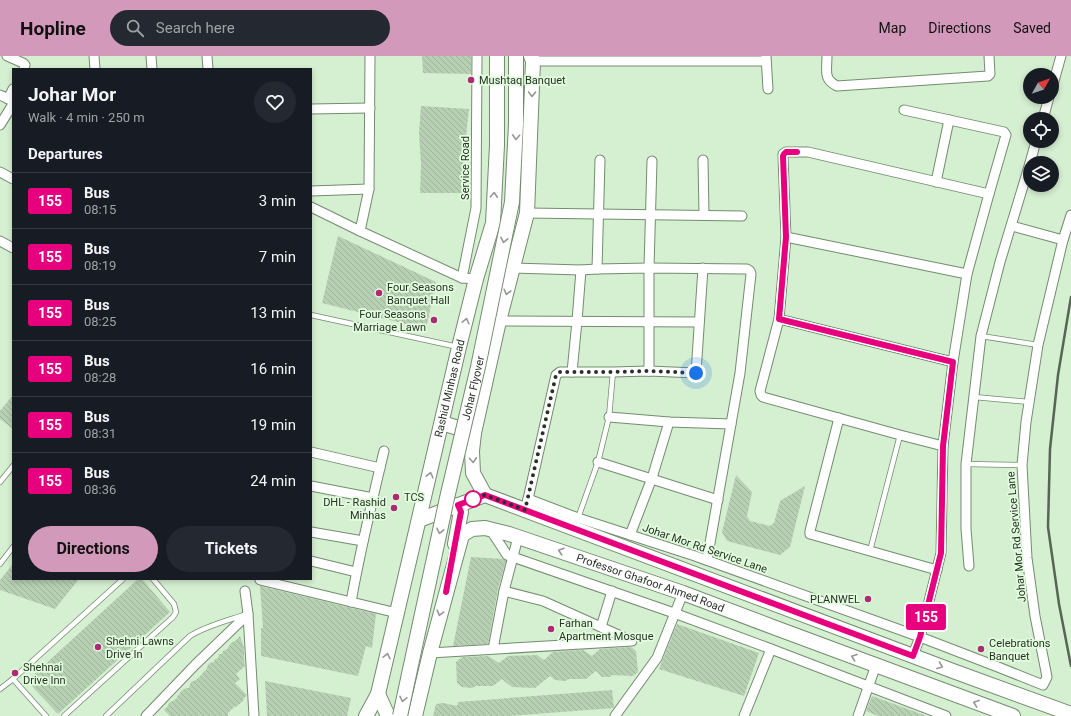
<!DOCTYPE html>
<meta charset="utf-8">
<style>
:root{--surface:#171b24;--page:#242831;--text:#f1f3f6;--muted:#9ea1a6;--line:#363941;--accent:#d399bb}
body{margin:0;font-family:Roboto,sans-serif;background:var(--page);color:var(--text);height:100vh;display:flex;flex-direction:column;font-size:15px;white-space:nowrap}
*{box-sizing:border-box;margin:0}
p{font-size:13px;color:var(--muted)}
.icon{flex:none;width:22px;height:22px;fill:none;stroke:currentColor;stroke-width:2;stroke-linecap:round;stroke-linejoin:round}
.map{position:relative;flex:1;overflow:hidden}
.details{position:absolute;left:12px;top:12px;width:300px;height:512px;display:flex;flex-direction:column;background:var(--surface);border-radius:0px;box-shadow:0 2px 6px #0003}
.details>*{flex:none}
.badge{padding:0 8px;border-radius:3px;font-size:14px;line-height:26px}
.needle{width:26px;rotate:50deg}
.tools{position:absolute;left:1023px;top:12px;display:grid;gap:8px}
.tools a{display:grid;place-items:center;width:36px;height:36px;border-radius:50%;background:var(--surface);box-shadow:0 2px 6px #0003;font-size:20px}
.you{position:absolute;width:20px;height:20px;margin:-10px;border:3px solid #fff;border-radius:50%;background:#1a73e8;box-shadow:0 0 0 6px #1a73e833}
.map>.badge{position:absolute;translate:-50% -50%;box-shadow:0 0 0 2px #fff}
h2{padding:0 16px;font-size:15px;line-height:36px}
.round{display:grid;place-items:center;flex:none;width:42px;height:42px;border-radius:21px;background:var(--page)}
.head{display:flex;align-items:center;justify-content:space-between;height:68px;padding:0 16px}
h1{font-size:19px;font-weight:700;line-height:30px}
.action{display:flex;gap:8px;margin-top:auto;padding:8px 16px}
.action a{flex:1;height:46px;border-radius:24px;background:var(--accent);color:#111;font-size:16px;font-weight:700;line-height:46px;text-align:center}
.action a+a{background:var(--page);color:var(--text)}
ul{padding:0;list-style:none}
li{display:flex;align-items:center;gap:12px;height:56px;padding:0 16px;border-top:1px solid var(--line)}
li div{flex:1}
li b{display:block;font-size:15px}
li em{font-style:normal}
li .badge{min-width:44px;font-weight:700;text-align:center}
header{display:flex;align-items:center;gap:24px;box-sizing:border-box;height:56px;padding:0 20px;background:var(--accent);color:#111}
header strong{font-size:19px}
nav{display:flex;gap:22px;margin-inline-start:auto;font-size:14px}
.search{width:280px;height:36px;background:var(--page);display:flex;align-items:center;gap:10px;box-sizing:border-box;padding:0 14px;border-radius:22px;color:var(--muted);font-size:15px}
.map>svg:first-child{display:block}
</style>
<header>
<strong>Hopline</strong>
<div class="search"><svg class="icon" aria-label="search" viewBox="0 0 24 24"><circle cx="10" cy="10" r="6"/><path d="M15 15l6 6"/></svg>Search here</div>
<nav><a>Map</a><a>Directions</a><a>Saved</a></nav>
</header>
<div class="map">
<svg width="1071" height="660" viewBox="0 0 1071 660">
<defs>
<pattern id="building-back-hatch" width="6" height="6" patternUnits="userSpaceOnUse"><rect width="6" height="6" fill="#b7d0b3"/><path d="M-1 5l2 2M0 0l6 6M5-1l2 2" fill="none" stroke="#9db39a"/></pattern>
</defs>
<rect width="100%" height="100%" fill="#d5efd1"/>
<!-- building -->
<g fill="url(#building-back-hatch)">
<path d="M422,0H471V18L423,17Z"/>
<path d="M421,50L469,53L463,109H468L467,137H420L421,108L419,77Z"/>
<path d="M338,180L436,226L426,273L322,247Z"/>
<path d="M13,339V373L0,363V355Z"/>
<path d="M736,419L752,436L747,460L750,465L770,470L774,467L780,445L805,430L790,491L780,499L727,485L722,476Z"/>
<path d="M471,501L503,503L506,505L498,533L488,588L453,590Z"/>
<path d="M13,508V523H79L55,553L0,534V524Z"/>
<path d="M138,523H142L170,556L58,658L27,625Z"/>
<path d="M260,530L376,558L372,592L366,590L358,620L261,600V572H263Z"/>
<path d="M677,568L759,597L744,640L659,613Z"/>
<path d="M240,580L244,592V604L245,610L236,618L240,623L235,627L247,639L244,642L243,645L236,651L235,650L228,657V660H170L164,654L168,650L169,647L176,643L178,639H179L181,635L186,632H189L191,626L196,624L203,617V616L206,614L208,609L210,607L214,606L215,603L218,602L219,598H222L223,595L227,593L231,587L235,585Z"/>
<path d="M631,591L636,595L638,616L633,620L611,619V621H602L596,615L586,623H569L565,625L555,624L550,620L535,632L512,631L502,623L493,630H476L472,632L462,631L457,627L456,606L462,601L488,600L499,607L508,600L537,599L544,604L553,596L583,594L592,600L600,593Z"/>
<path d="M265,625L351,642L347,660H267Z"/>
<path d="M612,634L614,652L509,660H433L436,648L443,647L457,650L458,646Z"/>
<path d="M872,640L924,659V660H878L866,655Z"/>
</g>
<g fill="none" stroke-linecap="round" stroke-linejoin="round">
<!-- service casing -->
<g stroke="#748c70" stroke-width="6">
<g id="service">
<path d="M311,259L458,291"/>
<path d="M981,280L1038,289"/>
<path d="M974,341L1029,346"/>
<path d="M966,408L1022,409"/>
<path d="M0,426L13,410"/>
<path d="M578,462L598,406L609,361L613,316"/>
<path d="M870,495L900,379"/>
<path d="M0,508L13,491"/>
<path d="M13,623L46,660"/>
<path d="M0,633L13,623L123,523"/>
<path d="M64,660L173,561L176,556L174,548L153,523"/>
<path d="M106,660L190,580C206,570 226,565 244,559"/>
</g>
</g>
<!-- minor casing -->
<g stroke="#748c70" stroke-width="11">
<g id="minor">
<path d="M7,0L23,7L25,9L24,13"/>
<path d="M94,0L95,13"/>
<path d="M151,0L152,13"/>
<path d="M207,0L208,13"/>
<path d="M534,0L533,5H766"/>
<path d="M766,0L768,33"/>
<path d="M827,0C827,15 823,23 837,30L988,20L990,18L989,0"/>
<path d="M1052,32L1061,0"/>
<path d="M0,39L13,45"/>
<path d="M8,43L13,33"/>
<path d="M311,53L370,52"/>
<path d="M904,54L1004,76L1006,79L989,138L967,218L953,306L943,390L941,497L920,581L913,599"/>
<path d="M1043,63L1049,41"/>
<path d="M0,69L13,48"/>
<path d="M703,104L704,159"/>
<path d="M1030,107L1036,85"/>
<path d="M0,116L13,123"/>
<path d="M936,126L949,64"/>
<path d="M311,135L369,133"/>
<path d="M311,151L360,175L462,222L476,223"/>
<path d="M527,157L742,160"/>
<path d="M1012,170L1063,184"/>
<path d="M360,175L369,133L370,0"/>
<path d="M786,181L967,218"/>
<path d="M0,185L13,192"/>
<path d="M512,212L581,214L597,213L649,212L747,213L750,215L751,218L740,317L707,504"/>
<path d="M597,213L600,104"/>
<path d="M462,222L476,152L477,0"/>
<path d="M779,263L953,306"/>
<path d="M499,265L699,266"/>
<path d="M649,315V212L652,105"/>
<path d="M572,316L577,265L581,214"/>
<path d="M609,361L669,366L731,368"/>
<path d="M839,362L810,475V478L937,514"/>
<path d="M943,390L900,379L763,341L761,339L760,335L779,263L786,181L783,100V98L786,96H808L989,138"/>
<path d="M311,396L380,412"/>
<path d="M598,406L718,444"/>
<path d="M311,430L373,442"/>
<path d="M528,443L556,319L560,316H613L649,315L696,317L703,212"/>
<path d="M525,454L528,443L578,462L695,500L920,581L998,611L1043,629L1047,621L1035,560L1027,502L1022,409L1026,366L1038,289L1063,184L1071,159"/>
<path d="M490,473L507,499L674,557L771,593L946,660"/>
<path d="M311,476L363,485"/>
<path d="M630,479L652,422L669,366"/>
<path d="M311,505L356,516"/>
<path d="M969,510L966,473V408L981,280L1000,206L1030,107"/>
<path d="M260,524L397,557"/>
<path d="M245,535L248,558L254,660"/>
<path d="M504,535L518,481"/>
<path d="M351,546C360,495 372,445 384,395"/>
<path d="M601,571L612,535"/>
<path d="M430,597L632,585L543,545L504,535L493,593"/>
<path d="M146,660L195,609L248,558"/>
<path d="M615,660L657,602L683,537"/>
<path d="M744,660L771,593"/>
<path d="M858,660L876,609"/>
</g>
</g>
<!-- primary casing -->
<g stroke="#748c70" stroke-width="16">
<g id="primary">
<path d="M512,146L516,68V0"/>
<path d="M442,367L474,377"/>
<path d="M485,439L473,417L472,395L474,377L499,265L527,157L533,5L531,0"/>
<path d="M419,464L485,439L953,615L1071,658"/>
<path d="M455,488L460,461L461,456L458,449"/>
<path d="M378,638L388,660"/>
<path id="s1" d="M366,660L378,638L459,291L476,223L493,167L497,89V0"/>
<path id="s2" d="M415,660L430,597L462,479L472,473L485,472L509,478L683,537L773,571L1013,660"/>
</g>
</g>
<!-- service -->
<use href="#service" stroke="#fff" stroke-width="4.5"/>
<!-- minor -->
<use href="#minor" stroke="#fff" stroke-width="9"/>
<!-- primary -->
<use href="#primary" stroke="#fff" stroke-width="14"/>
<!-- rail -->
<path stroke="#576555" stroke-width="2.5" d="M1071,241L1058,319L1050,393L1048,471L1059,548L1071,610"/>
<!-- primary-bridge casing -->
<g stroke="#748c70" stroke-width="16" stroke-linecap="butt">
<g id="primary-bridge">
<path id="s3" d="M400,660L447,442L478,311L512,146"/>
</g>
</g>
<!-- primary-bridge -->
<use href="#primary-bridge" stroke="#fff" stroke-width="14"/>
</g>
<!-- one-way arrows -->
<defs><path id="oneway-chevron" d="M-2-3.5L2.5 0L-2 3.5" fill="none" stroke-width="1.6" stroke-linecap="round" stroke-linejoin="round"/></defs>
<g stroke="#949893">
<use href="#oneway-chevron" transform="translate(532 38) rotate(92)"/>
<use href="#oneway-chevron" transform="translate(516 81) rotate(93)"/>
<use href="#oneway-chevron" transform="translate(494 139) rotate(-87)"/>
<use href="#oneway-chevron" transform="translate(504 184) rotate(102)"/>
<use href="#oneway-chevron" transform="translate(507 236) rotate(104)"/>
<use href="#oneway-chevron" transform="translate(466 265) rotate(-76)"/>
<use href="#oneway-chevron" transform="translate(473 404) rotate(86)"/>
<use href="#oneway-chevron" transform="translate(430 419) rotate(-77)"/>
<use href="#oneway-chevron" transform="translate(440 475) rotate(102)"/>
<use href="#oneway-chevron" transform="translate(561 495) rotate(-162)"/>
<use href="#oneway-chevron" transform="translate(440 557) rotate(105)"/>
<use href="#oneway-chevron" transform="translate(387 600) rotate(-77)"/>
<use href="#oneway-chevron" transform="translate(854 601) rotate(-160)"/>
<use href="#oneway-chevron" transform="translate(940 610) rotate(21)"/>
<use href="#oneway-chevron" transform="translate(403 643) rotate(102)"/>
<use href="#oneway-chevron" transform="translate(976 647) rotate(-160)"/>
</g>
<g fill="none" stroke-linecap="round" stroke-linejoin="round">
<!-- line casing -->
<g stroke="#fff" stroke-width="9">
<path id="line" d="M446,536L460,461L461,456L458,449L485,439L913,600L920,581L941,497L943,390L953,306L779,263L786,181L783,100L784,98L786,96H797"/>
</g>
<!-- line -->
<use href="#line" stroke="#e6007e" stroke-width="6"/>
<!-- walk -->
<path stroke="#283227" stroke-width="4" stroke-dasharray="0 7.2" d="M473,443L472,444L485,439L525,454L556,319L560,316H613L649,315L696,317"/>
</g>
<!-- markers -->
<g fill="#ae2a73" stroke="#e2fdde" stroke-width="1.5">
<circle cx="471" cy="24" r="4"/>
<circle cx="379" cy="237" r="4"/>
<circle cx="434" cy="264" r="4"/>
<circle cx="396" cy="441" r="4"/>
<circle cx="394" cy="452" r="4"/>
<circle cx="868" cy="543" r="4"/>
<circle cx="551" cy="573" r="4"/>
<circle cx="98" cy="591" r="4"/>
<circle cx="981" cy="593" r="4"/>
<circle cx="15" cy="617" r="4"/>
</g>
<circle fill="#fff" stroke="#e6007e" stroke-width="2" cx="473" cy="443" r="8"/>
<g text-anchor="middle" stroke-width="3.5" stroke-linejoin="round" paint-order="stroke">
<!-- poi labels -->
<g font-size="11" fill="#283227" stroke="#e2fdde" text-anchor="start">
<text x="479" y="28">Mushtaq Banquet</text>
<text x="387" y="235">Four Seasons<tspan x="387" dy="13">Banquet Hall</tspan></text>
<text x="426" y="262" text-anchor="end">Four Seasons<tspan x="426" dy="13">Marriage Lawn</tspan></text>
<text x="404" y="445">TCS</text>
<text x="386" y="450" text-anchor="end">DHL - Rashid<tspan x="386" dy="13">Minhas</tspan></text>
<text x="860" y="547" text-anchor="end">PLANWEL</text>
<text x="559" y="571">Farhan<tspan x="559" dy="13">Apartment Mosque</tspan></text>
<text x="106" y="589">Shehni Lawns<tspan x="106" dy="13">Drive In</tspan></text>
<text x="989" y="591">Celebrations<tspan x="989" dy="13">Banquet</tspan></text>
<text x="23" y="615">Shehnai<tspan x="23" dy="13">Drive Inn</tspan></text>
</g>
<!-- street labels -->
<g font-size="11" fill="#283227" stroke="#e2fdde">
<text transform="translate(465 112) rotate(-90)" y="4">Service Road</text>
<text dy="4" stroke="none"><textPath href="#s3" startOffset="336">Johar Flyover</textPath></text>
<text dy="4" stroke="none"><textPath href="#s1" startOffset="339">Rashid Minhas Road</textPath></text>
<text transform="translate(1016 481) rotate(-95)" y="4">Johar Mor Rd Service Lane</text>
<text transform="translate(705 492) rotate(19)" y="4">Johar Mor Rd Service Lane</text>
<text dy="4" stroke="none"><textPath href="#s2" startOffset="386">Professor Ghafoor Ahmed Road</textPath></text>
</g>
</g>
</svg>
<div class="tools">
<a><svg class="needle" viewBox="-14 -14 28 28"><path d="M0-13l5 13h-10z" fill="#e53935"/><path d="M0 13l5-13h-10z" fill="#9ea1a6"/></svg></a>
<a><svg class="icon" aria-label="locate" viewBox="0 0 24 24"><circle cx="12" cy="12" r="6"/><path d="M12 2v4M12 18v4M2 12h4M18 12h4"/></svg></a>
<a><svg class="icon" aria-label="layers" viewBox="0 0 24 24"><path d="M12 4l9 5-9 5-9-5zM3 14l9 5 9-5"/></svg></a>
</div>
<div class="you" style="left:696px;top:317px"></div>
<b class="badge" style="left:926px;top:561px;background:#e6007e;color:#fff">155</b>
<section class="details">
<div class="head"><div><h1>Johar Mor</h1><p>Walk · 4 min · 250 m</p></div><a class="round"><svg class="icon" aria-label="heart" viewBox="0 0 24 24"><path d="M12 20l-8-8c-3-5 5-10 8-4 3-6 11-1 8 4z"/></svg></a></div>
<h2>Departures</h2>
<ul>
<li><span class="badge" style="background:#e6007e;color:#fff">155</span><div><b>Bus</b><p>08:15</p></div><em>3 min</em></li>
<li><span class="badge" style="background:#e6007e;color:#fff">155</span><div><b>Bus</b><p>08:19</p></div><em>7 min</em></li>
<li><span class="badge" style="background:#e6007e;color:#fff">155</span><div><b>Bus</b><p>08:25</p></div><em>13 min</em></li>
<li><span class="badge" style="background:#e6007e;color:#fff">155</span><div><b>Bus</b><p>08:28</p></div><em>16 min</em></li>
<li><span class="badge" style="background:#e6007e;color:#fff">155</span><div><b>Bus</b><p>08:31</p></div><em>19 min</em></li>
<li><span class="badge" style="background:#e6007e;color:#fff">155</span><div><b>Bus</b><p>08:36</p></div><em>24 min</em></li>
</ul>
<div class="action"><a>Directions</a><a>Tickets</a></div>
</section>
</div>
